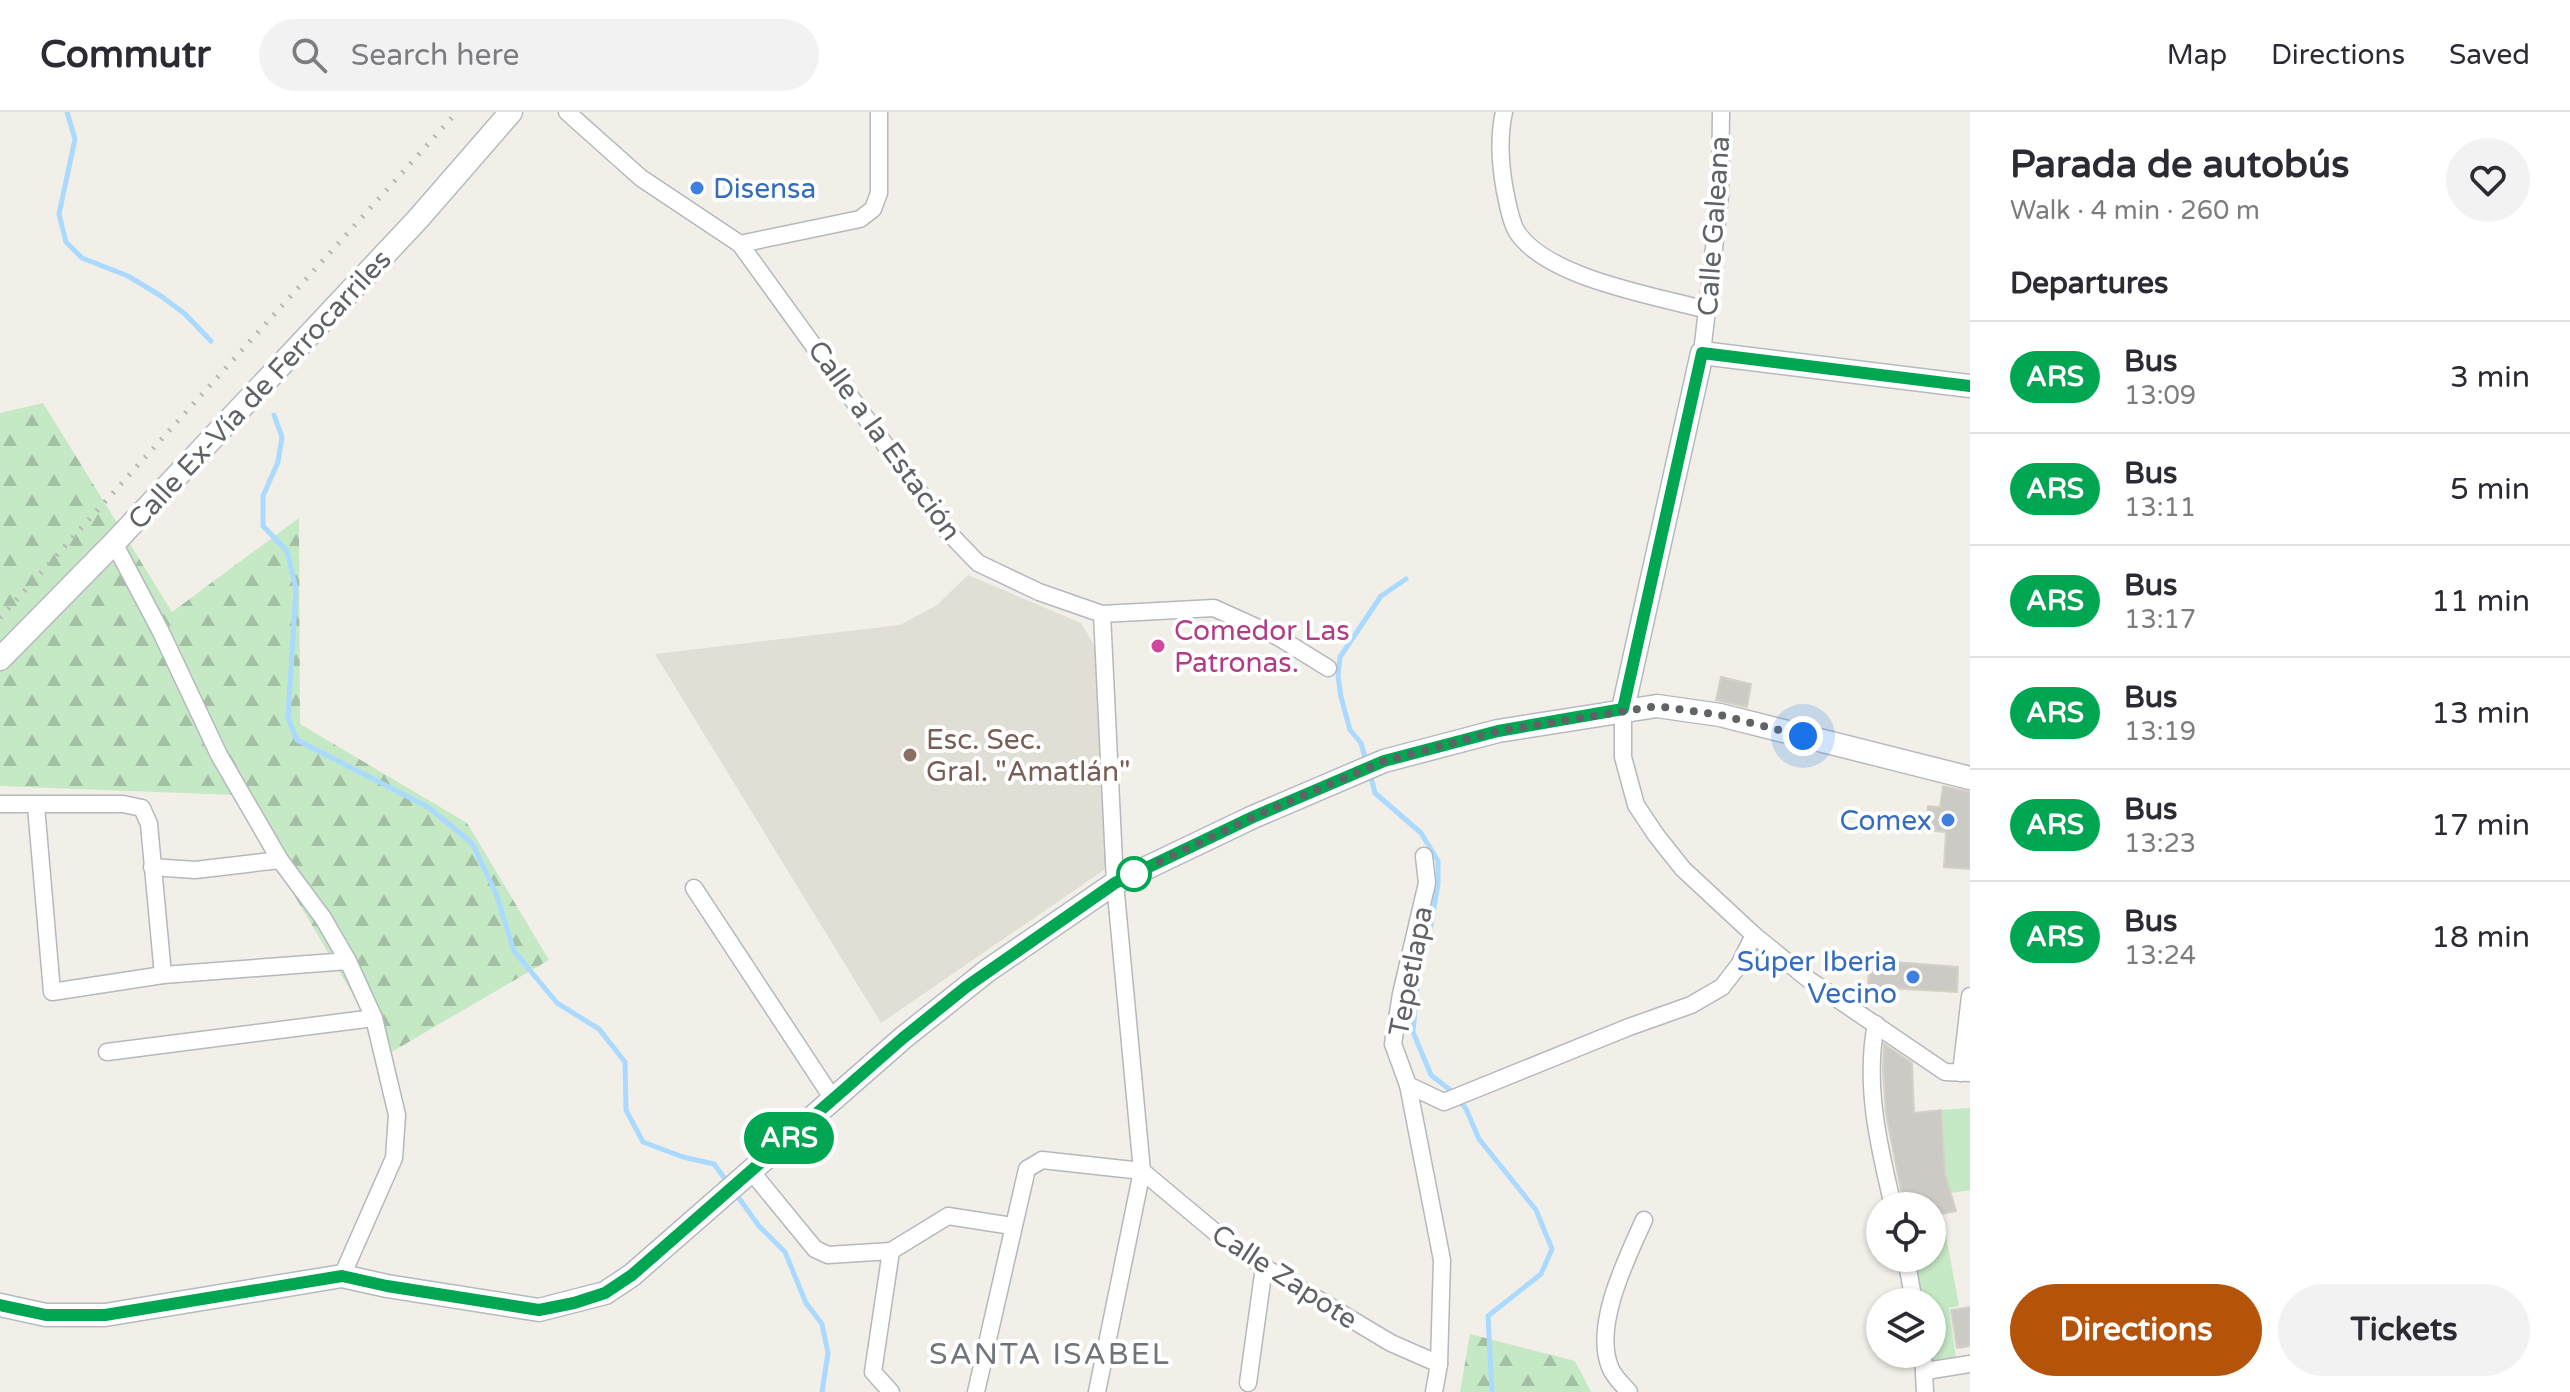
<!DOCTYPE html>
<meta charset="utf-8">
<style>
:root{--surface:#fff;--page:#f2f2f3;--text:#2b2b33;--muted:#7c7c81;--line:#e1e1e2;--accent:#b45309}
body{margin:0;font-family:"Varela Round",sans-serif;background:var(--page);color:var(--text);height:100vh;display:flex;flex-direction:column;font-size:30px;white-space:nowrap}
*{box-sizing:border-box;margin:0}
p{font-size:26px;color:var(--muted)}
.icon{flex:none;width:44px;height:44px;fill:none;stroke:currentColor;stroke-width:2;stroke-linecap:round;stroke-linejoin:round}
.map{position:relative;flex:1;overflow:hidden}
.panel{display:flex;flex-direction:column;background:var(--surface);width:600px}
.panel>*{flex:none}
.badge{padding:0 16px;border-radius:26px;font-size:28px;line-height:52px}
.buttons{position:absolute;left:1866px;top:1080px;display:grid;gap:16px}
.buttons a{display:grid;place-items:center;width:80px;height:80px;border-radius:50%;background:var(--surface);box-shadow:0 2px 6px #0004;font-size:40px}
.you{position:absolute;width:40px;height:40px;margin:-20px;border:6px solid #fff;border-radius:50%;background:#1a73e8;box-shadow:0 0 0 12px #1a73e833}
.map>.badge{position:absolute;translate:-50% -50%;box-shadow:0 0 0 4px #fff}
h2{padding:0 40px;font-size:30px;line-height:72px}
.round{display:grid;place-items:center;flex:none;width:84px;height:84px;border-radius:42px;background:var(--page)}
.overview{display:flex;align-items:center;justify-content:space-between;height:136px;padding:0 40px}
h1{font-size:38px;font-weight:800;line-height:60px}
.action{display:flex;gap:16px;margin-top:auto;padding:16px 40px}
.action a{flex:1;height:92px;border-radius:48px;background:var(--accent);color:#fff;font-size:32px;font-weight:800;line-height:92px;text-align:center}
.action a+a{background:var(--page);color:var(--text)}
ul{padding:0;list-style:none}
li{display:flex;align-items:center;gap:24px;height:112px;padding:0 40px;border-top:2px solid var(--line)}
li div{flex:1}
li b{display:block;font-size:30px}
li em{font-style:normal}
li .badge{min-width:88px;font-weight:700;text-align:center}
header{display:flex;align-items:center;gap:48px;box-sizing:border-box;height:112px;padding:0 40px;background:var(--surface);border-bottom:2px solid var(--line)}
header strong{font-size:38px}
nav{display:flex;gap:44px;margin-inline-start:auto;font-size:28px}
.search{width:560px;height:72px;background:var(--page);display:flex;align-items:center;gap:20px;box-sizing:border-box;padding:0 28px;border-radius:44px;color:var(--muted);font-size:30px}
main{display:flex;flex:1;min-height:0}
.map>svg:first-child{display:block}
</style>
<header>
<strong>Commutr</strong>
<div class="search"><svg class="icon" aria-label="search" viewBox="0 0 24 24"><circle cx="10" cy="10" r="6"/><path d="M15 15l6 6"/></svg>Search here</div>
<nav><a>Map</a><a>Directions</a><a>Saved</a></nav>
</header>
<main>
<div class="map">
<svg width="1970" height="1280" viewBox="0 0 1970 1280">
<defs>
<pattern id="forest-firs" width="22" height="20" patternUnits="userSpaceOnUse" patternTransform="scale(2)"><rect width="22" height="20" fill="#c5e8c5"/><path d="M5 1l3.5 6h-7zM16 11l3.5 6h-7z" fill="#a3c0a4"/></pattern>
</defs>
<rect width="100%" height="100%" fill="#f1efe8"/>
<!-- education -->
<path fill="#e1ded6" d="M968,463L1081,511L1097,538L1108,745L1104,758L881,911L655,542L900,513L937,493Z"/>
<!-- grass -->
<g fill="#c5e8c5">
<path d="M1970,996V1078L1951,1081L1943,1049L1941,998Z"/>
<path d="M1943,1108L1959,1194L1949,1196L1956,1247L1932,1251V1190H1919L1909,1146H1932V1110Z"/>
</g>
<!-- forest -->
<g fill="url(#forest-firs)">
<path d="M43,291L172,500L299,406L300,612L467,711L549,848L388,942L235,683L0,674V301Z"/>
<path d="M1470,1222L1575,1249L1591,1280H1460Z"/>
</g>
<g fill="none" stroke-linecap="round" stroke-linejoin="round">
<!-- stream -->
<g stroke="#aadaff" stroke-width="5">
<path d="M67,0L75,27L59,102L66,130L82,146L128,164L161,184L185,202L211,229"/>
<path d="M274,303L282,325L278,350L263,384V414L287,439L296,477L288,606L297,628L428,695L472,731L496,781L514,839L557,891L599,917L625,950L626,998L643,1030L683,1045L714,1052L728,1071"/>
<path d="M1366,649L1361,631L1350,618L1341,585L1338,564L1340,545L1381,484L1406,467"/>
<path d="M1370,662L1375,681L1421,721L1438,749V772L1431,813L1419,855L1413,920L1431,963L1454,981"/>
<path d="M1460,989L1466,997L1479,1027L1536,1098L1552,1137L1541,1162L1488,1204L1492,1280"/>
<path d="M736,1082L759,1114L785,1140L806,1191L822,1212L828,1241L822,1280"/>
</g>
</g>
<!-- building -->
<g fill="#cccac5" stroke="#d6d1c6" stroke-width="2">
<path d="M1721,565L1751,572L1747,595L1716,588Z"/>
<path d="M1943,674L1970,680V757L1944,755L1946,720L1926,718L1928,694L1940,695Z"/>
<path d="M1869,848L1958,855L1957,880L1868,875Z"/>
<path d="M1884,932L1912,951L1914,1001L1941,998L1945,1062L1956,1099L1932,1104V1094H1904L1886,1002L1883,958Z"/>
<path d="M1970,1195V1234L1957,1236L1951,1198Z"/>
</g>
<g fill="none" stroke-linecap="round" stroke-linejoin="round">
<!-- street casing -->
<g stroke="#b5b8bc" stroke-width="19">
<g id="street">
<path d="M567,0L641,66L740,132L949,421L978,451L1039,480L1102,502L1214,496L1278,525L1328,556"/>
<path d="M1504,0C1498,27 1500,52 1505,79C1508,92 1510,109 1517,120C1547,166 1655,184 1707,198"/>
<path d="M740,132L860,107L873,97L879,81V0"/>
<path d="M1702,241L1720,84L1721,0"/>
<path d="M114,431L161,520L219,643L280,748L323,806L348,849L374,906L397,1003L394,1046L342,1164"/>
<path d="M1623,597V645L1636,693L1656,723L1683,757L1754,823L1808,867L1945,960L1970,961"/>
<path d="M0,692H123L142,696L149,712L163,863"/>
<path d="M36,694L52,880L163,863L348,849"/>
<path d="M1424,744L1427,771L1401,882L1393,932L1408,973L1442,1148L1439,1252L1434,1280"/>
<path d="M152,755L195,758L280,748"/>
<path d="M694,776L833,987"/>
<path d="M1876,912C1864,973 1879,1035 1893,1094"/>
<path d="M107,940L374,906"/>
<path d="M1961,961L1970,884"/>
<path d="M1408,973L1444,990L1629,915L1691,893L1722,875L1739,853L1754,823"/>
<path d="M751,1059L815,1137L828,1143L891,1139L948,1104L1012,1114"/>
<path d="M1906,1146L1914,1190"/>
<path d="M1923,1242L1925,1280"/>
<path d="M1926,1259L1970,1252"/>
<path d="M1248,1271L1264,1155"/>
<path d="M891,1280L873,1260L891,1139"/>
<path d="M976,1280L1027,1057L1042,1048L1142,1059L1221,1125L1264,1155L1391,1231L1439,1252"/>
<path d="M1097,1280L1142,1059L1115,771L1102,502"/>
<path d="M1629,1280C1623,1273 1613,1264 1610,1255C1593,1213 1627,1146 1644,1108"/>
</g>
</g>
<!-- secondary casing -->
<g stroke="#b6babf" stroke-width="25">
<g id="secondary">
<path d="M0,547L114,431L418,107L511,0"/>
<path d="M1623,597L1702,241L1970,274"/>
<path d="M0,1193L46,1203H105L342,1164L387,1174L539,1198L605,1181L632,1163L903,926L987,859L1115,771L1253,705L1384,649L1498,619L1657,594L1720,603L1970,666"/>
</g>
</g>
<!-- street -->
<use href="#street" stroke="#fff" stroke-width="16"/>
<!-- secondary -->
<use href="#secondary" stroke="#fff" stroke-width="22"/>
<!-- rail -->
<path stroke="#b6b7b8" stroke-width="5" stroke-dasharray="2 10" stroke-linecap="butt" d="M0,506L457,0"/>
</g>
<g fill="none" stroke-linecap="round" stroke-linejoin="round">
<!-- line casing -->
<g stroke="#fff" stroke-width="18">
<path id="line" d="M0,1193L46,1203H105L342,1164L387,1174L539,1198L574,1191L605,1181L632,1163L903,926L966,875L1115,771L1253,705L1384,649L1498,619L1623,597L1702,241L1970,274"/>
</g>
<!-- line -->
<use href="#line" stroke="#00a651" stroke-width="12"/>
<!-- walk -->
<path stroke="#5f6368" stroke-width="8" stroke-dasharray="0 14.4" d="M1134,762L1253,705L1384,649L1498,619L1657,594L1720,603L1803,624"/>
</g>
<!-- markers -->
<g fill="#3f7fe0" stroke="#fff" stroke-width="3">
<circle cx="697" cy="76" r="8"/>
<circle cx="1948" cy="708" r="8"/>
<circle cx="1913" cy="865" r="8"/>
</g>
<circle fill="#d1479c" stroke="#fff" stroke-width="3" cx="1158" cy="534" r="8"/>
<circle fill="#8d6e63" stroke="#fff" stroke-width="3" cx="910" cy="643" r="8"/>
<circle fill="#fff" stroke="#00a651" stroke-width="4" cx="1134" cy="762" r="16"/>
<g text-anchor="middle" stroke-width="8" stroke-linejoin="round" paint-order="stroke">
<!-- shop labels -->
<g font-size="28" fill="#366cbe" stroke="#fff" text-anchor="end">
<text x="713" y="86" text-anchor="start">Disensa</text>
<text x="1932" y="718">Comex</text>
<text x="1897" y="859">Súper Iberia<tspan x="1897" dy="32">Vecino</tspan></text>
</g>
<!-- street labels -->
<g font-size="28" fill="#5f6368" stroke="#fff">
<text transform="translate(1713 114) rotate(-86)" y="10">Calle Galeana</text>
<text transform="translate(259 277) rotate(-47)" y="10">Calle Ex-Vía de Ferrocarriles</text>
<text transform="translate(885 328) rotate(54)" y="10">Calle a la Estación</text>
<text transform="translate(1410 859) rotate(-79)" y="10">Tepetlapa</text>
<text transform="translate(1285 1164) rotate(33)" y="10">Calle Zapote</text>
</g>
<!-- hotel labels -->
<g font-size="28" fill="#b23c85" stroke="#fff" text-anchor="start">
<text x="1174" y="528">Comedor Las<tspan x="1174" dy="32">Patronas.</tspan></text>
</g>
<!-- education labels -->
<g font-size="28" fill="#785e54" stroke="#fff" text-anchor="start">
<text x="926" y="637">Esc. Sec.<tspan x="926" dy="32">Gral. "Amatlán"</tspan></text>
</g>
<!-- neighbourhood labels -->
<g font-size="30" letter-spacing="2" fill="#70757a" stroke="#fff">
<text x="1050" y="1252">SANTA ISABEL</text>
</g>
</g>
</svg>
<div class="buttons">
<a><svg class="icon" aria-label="locate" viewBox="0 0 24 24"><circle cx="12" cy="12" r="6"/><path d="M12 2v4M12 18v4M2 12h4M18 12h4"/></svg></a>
<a><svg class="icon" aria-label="layers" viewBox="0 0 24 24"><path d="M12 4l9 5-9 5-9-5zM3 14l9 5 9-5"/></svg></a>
</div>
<div class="you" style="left:1803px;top:624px"></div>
<b class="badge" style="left:789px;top:1026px;background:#00a651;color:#fff">ARS</b>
</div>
<section class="panel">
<div class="overview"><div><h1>Parada de autobús</h1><p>Walk · 4 min · 260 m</p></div><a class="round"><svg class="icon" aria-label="heart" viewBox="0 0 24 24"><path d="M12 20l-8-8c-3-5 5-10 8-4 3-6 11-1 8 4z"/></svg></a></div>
<h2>Departures</h2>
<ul>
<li><span class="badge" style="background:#00a651;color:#fff">ARS</span><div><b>Bus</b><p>13:09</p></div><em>3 min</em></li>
<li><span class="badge" style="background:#00a651;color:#fff">ARS</span><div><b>Bus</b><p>13:11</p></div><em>5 min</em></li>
<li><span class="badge" style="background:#00a651;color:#fff">ARS</span><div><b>Bus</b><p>13:17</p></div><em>11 min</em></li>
<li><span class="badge" style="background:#00a651;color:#fff">ARS</span><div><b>Bus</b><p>13:19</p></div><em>13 min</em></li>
<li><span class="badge" style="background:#00a651;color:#fff">ARS</span><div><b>Bus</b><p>13:23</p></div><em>17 min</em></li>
<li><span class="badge" style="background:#00a651;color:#fff">ARS</span><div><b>Bus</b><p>13:24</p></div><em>18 min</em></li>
</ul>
<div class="action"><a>Directions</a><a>Tickets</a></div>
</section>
</main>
